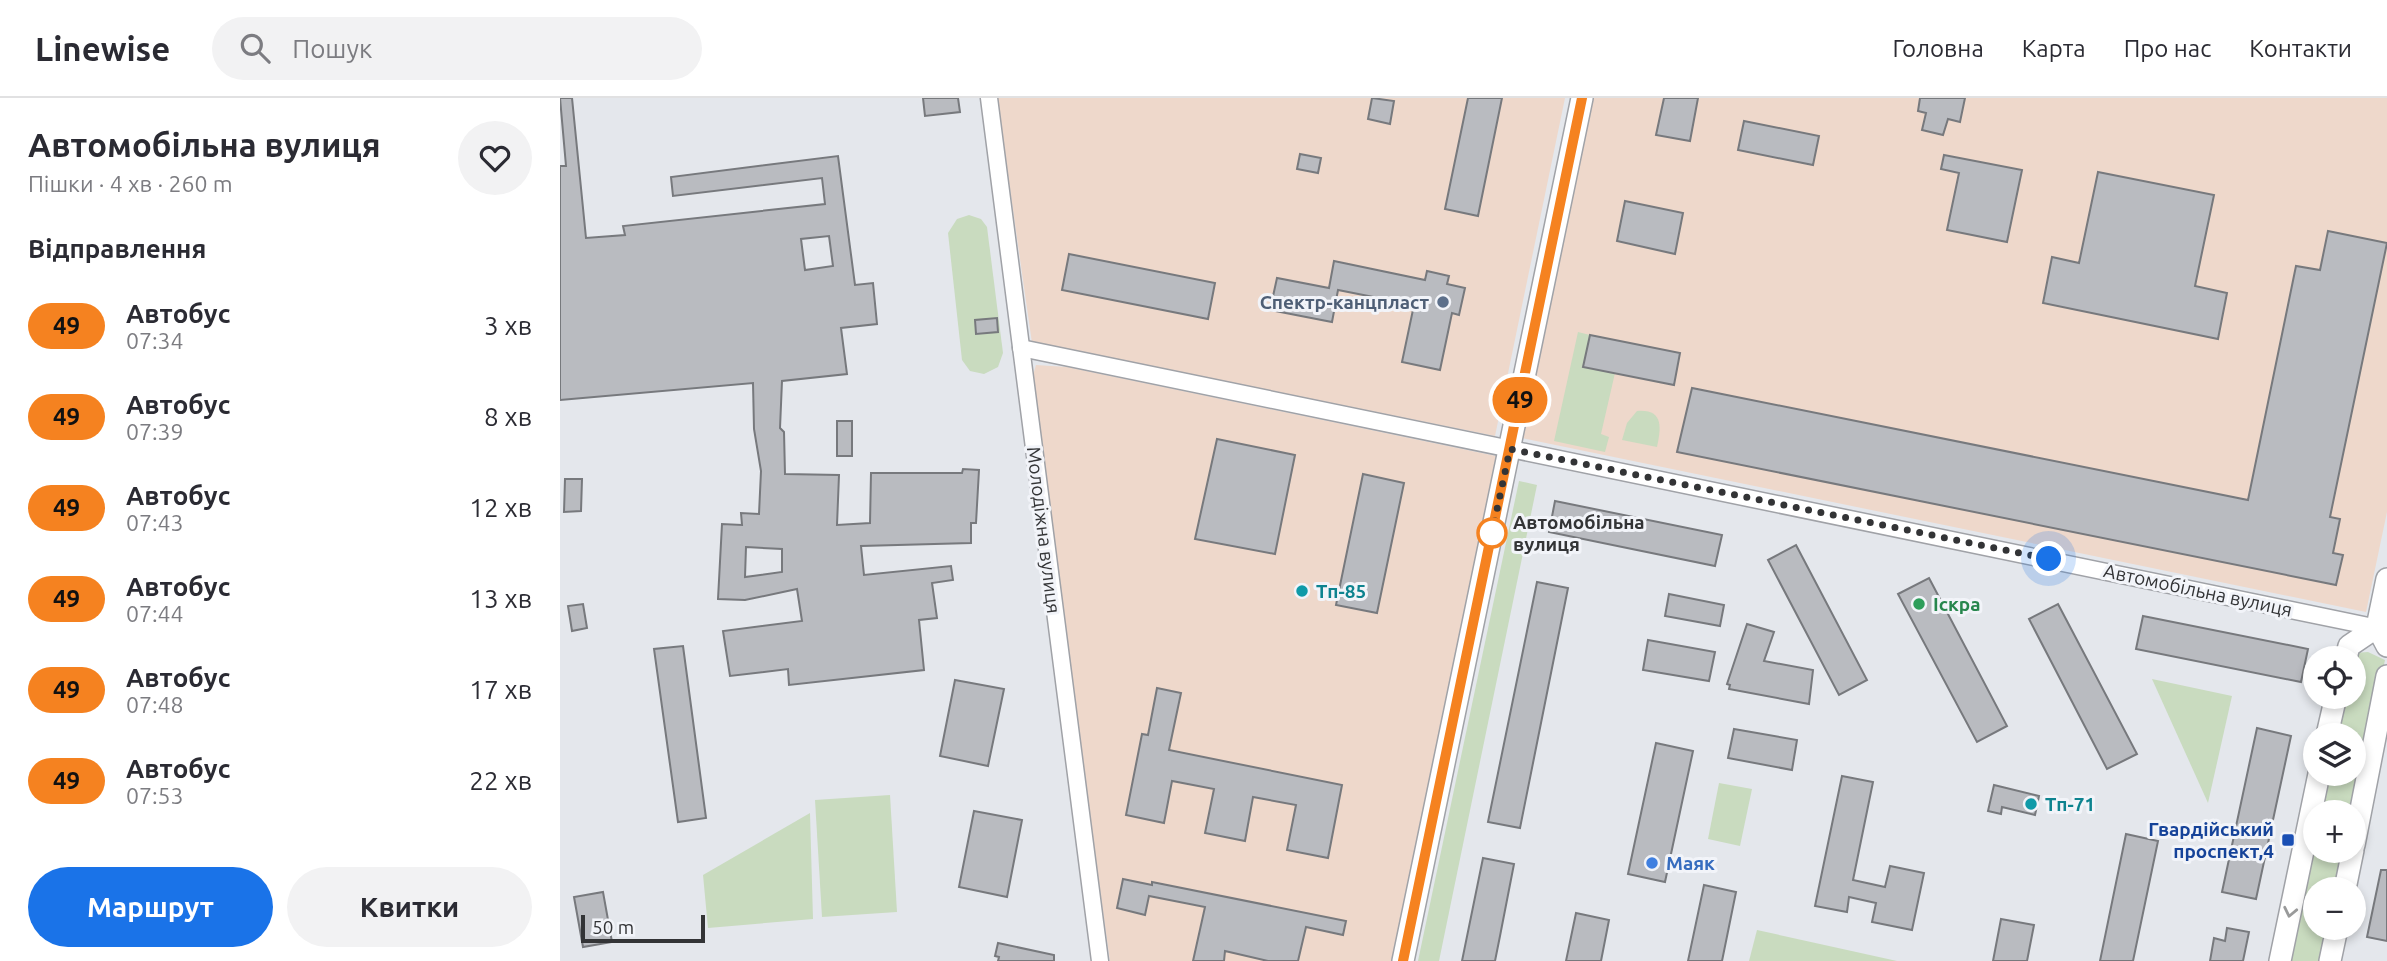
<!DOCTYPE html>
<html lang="uk">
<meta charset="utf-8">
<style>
:root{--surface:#fff;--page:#f2f2f3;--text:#2b2b33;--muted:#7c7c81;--line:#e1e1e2;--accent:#1a73e8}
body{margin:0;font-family:Ubuntu,sans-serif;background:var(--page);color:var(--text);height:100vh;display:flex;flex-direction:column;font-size:26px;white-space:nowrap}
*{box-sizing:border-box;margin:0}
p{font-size:23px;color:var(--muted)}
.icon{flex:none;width:38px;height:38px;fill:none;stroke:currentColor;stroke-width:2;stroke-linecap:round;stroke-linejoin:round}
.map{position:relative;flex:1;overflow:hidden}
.panel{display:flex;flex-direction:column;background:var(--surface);width:560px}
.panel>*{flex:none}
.badge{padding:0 14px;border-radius:23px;font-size:24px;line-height:46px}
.buttons{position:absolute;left:1743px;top:548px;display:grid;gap:14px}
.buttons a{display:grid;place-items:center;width:63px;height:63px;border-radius:50%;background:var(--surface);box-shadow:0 4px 10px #0003;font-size:35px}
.scale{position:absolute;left:21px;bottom:18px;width:124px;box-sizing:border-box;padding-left:7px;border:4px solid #333436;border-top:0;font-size:19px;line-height:24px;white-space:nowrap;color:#333436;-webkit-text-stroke:5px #f2f4f9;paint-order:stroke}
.you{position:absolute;width:35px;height:35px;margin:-18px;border:5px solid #fff;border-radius:50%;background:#1a73e8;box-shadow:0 0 0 10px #1a73e833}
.map>.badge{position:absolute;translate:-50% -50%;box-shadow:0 0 0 4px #fff}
h2{padding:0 28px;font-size:26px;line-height:63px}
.round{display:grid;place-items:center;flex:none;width:74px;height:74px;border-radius:37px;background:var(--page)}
.overview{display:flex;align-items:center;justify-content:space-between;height:119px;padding:0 28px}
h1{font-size:33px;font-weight:600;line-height:52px}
.button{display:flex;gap:14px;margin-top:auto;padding:14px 28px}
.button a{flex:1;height:80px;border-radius:42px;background:var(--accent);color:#fff;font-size:28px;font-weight:600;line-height:80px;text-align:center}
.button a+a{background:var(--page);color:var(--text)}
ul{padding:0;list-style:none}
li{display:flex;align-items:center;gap:21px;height:91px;padding:0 28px}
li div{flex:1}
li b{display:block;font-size:26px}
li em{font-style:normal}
li .badge{min-width:77px;font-weight:700;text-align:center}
header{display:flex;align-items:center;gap:42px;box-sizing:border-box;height:98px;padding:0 35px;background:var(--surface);border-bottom:2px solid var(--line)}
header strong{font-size:33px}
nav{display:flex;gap:38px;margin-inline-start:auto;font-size:24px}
.search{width:490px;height:63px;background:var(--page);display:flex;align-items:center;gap:18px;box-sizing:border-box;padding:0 24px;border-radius:38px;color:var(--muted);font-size:26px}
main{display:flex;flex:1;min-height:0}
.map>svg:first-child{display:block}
</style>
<header>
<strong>Linewise</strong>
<div class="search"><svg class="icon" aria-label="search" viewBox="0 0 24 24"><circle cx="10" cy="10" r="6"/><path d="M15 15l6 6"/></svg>Пошук</div>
<nav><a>Головна</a><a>Карта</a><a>Про нас</a><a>Контакти</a></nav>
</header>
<main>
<section class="panel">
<div class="overview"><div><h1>Автомобільна вулиця</h1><p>Пішки · 4 хв · 260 m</p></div><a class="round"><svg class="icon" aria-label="heart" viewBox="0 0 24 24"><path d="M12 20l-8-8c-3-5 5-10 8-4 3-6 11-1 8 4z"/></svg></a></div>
<h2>Відправлення</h2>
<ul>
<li><span class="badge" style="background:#f58220;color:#111">49</span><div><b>Автобус</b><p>07:34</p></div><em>3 хв</em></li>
<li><span class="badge" style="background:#f58220;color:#111">49</span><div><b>Автобус</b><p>07:39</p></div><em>8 хв</em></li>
<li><span class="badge" style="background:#f58220;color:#111">49</span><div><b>Автобус</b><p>07:43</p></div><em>12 хв</em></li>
<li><span class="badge" style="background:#f58220;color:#111">49</span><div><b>Автобус</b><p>07:44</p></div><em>13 хв</em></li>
<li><span class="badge" style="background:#f58220;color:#111">49</span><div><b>Автобус</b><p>07:48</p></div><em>17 хв</em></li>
<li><span class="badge" style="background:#f58220;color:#111">49</span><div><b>Автобус</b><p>07:53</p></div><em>22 хв</em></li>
</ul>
<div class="button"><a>Маршрут</a><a>Квитки</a></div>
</section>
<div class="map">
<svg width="1827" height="863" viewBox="0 0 1827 863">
<rect width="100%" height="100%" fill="#e4e7ec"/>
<!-- industrial -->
<g fill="#eed8cb">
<path d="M437,0H1005L935,338L472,245Z"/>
<path d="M1031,0H1827V414L1806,514L962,340Z"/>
<path d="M476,267L507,269L936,358L832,863H550L469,291Z"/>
</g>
<!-- green -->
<g fill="#c9dbbf">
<path d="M409,117L421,121L427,129L443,255L438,269L424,276L410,273L402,262L388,135L397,121Z"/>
<path d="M1018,234L1030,237L1023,269L1055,275L1041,336L1049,339L1045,354L994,343Z"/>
<path d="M1077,313C1104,311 1101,330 1097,349L1062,342L1067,325Z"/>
<path d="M959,383L977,387L879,863H858Z"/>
<path d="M1808,554L1825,562L1792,714H1759L1768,676H1794V637H1776L1785,599L1794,598V555Z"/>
<path d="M1592,581L1672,598L1648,705Z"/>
<path d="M1159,685L1192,691L1180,748L1148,741Z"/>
<path d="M330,697L337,814L262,819L255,702Z"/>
<path d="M250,715L253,821L148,830L143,777Z"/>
<path d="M1755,733V752L1783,753L1775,791H1755V830H1767L1759,863H1727Z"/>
<path d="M1197,832L1337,863H1189Z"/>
</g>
<!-- building -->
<g fill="#b9bbc0" stroke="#77797d" stroke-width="2" fill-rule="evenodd">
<path d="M0,0H12L26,140L65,137L63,128L265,106L262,80L113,98L111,79L278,58L295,187L313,185L317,226L281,230L287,276L222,283L220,330L224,334L225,376L279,377L277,427L310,425L311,375H402L403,371L419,372L416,425H411V445L301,448L304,477L391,468L393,482L372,485L377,520L359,522L364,572L229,587L228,571L170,578L163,533L242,523L237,491L185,502L158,501L162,426L182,427L181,415L199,416L201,373L194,331L193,285L0,302V68H6ZM269,138L273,168L245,172L241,141ZM186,449L222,451V474L185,479Z"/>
<path d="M363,0H398L400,14L365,18Z"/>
<path d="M812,0L834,3L830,26L808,21Z"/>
<path d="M908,0H942L918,118L885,111Z"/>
<path d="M1104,0H1138L1130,43L1096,37Z"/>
<path d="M1360,0H1405L1400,24L1388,21L1383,37L1362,32L1366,15L1358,13Z"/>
<path d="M1184,23L1259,38L1253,67L1178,52Z"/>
<path d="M740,56L761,60L758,75L737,71Z"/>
<path d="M1384,57L1462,72L1447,144L1387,132L1399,75L1381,71Z"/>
<path d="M1538,74L1654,97L1635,188L1667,195L1658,241L1483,205L1492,159L1519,165Z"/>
<path d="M1065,103L1123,115L1115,156L1057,143Z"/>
<path d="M1768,133L1827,145L1770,419L1780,421L1773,455L1783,457L1776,487L1117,354L1132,290L1688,402L1736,168L1760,172Z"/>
<path d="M509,156L655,185L648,221L502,192Z"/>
<path d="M774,163L865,182L867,173L889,178L887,186L905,190L899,217L892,215L880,272L842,264L854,207L778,192L772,224L710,212L717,180L769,190Z"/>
<path d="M437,220L438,234L416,236L415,222Z"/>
<path d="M1030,237L1120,255L1114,287L1023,269Z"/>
<rect x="277" y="323" width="15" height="35"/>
<path d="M657,341L735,357L715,456L635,441Z"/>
<path d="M803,376L844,385L817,515L776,507Z"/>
<path d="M5,381H22L21,413L4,414Z"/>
<path d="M995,403L1162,437L1155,468L989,434Z"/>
<path d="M1236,447L1307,582L1279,597L1208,462Z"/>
<path d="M1369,480L1447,628L1417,644L1338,496Z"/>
<path d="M977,484L1008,490L960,730L928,724Z"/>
<path d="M1109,496L1164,507L1160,528L1105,518Z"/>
<path d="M23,506L27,530L12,533L8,508Z"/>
<path d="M1498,506L1577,656L1547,671L1469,521Z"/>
<path d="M1583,518L1748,551L1741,584L1576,551Z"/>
<path d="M1187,526L1214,534L1204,563L1253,572L1249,606L1169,591L1170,587L1167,586Z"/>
<path d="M1088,542L1155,554L1149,583L1083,572Z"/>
<path d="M123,548L146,720L118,724L94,551Z"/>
<path d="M395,582L444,591L428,668L380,658Z"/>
<path d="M597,590L621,595L609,652L782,687L768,760L727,752L736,707L693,699L685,743L645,735L654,691L612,683L604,725L566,717L582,636L588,637Z"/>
<path d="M1697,630L1731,638L1696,801L1662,794Z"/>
<path d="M1174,631L1237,642L1232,672L1168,660Z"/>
<path d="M1096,645L1133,653L1105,784L1068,776Z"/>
<path d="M1282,678L1313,684L1293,782L1325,789L1330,768L1364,775L1352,832L1312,824L1316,805L1289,799L1287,814L1255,808Z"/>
<path d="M1434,687L1479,698L1475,717L1442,709L1441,716L1428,713Z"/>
<path d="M414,713L462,722L447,799L399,789Z"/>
<path d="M1566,736L1598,743L1573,863H1540Z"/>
<path d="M923,760L954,766L940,838L935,863H902Z"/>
<path d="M1821,772H1827V843L1807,839Z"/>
<path d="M563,781L592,787V784L786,823L783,837L746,829L738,863H708L665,853L664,863H633L645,809L589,798L585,817L557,810Z"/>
<path d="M1144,787L1176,794L1162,863H1128Z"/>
<path d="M43,794L52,844L23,849L14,799Z"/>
<path d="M1016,815L1049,822L1041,863H1006Z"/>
<path d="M1441,821L1474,827L1467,863H1433Z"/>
<path d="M1667,830L1689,834L1683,863H1650L1654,840L1665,843Z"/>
<path d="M438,845L494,857V863H438L439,859L435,858Z"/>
</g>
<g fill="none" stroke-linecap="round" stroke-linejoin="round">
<!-- street casing -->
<g stroke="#a0a2a7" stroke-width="19">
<g id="street">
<path d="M429,0L540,863"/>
<path d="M461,250L1823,531"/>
</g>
</g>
<!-- secondary casing -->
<g stroke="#a0a2a7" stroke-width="24">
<g id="secondary">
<path d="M1827,481L1817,529L1827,548"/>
<path d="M1786,560L1789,548L1817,529"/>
<path d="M1767,637L1776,598"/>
<path d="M1794,747L1827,578"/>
<path d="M1785,791L1793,752"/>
<path d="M843,863L1022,0"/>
<path d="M1720,863L1759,676"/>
<path d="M1770,863L1777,830"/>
</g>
</g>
<!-- street -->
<use href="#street" stroke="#fff" stroke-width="16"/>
<!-- secondary -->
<use href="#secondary" stroke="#fff" stroke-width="21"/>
</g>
<!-- one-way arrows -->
<defs><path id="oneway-chevron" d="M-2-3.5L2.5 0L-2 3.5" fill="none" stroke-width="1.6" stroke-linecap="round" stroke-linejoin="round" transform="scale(1.75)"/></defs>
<use stroke="#999a9a" href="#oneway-chevron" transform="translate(1730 814) rotate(102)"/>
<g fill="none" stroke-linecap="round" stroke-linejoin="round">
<!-- line casing -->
<g stroke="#fff" stroke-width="16">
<path id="line" d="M843,863L1022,0"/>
</g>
<!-- line -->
<use href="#line" stroke="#f58220" stroke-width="10"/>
<!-- walk -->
<path stroke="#333436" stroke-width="7" stroke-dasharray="0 12.6" d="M932,435L950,351L1489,461"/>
</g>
<!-- markers -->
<circle fill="#5c6f8a" stroke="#f2f4f9" stroke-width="2.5" cx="883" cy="204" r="7"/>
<circle fill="#fff" stroke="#f58220" stroke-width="3.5" cx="932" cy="435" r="14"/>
<g fill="#0f9aa8" stroke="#f2f4f9" stroke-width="2.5">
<circle cx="742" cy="493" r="7"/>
<circle cx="1471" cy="706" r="7"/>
</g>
<circle fill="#2e9e5b" stroke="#f2f4f9" stroke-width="2.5" cx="1359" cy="506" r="7"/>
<rect fill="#1a4fb4" stroke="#f2f4f9" stroke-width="2.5" x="1721" y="735" width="14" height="14" rx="3.5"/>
<circle fill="#3f7fe0" stroke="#f2f4f9" stroke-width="2.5" cx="1092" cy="765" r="7"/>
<g text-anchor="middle" stroke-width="6" stroke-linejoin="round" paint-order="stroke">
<!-- service labels -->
<g font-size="19" font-weight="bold" fill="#4e5e75" stroke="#f2f4f9" text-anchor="end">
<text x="869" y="211">Спектр-канцпласт</text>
</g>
<!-- stop labels -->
<g font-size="19" font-weight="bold" fill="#333436" stroke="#f2f4f9" text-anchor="start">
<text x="953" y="431">Автомобільна<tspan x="953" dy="22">вулиця</tspan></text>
</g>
<!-- street labels -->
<g font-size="19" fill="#333436" stroke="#f2f4f9">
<text transform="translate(484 432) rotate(83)" y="7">Молодіжна вулиця</text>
<text transform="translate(1638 492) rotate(12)" y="7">Автомобільна вулиця</text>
</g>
<!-- culture labels -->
<g font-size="19" font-weight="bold" fill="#0d838f" stroke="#f2f4f9" text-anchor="start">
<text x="756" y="500">Тп-85</text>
<text x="1485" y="713">Тп-71</text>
</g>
<!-- leisure labels -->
<g font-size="19" font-weight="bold" fill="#27864d" stroke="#f2f4f9" text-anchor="start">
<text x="1373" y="513">Іскра</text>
</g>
<!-- transit labels -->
<g font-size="19" font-weight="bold" fill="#164399" stroke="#f2f4f9" text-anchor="end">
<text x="1714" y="738">Гвардійський<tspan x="1714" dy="22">проспект,4</tspan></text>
</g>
<!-- shop labels -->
<g font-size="19" font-weight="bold" fill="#366cbe" stroke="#f2f4f9" text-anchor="start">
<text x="1106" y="772">Маяк</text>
</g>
</g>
</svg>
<div class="buttons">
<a><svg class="icon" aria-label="locate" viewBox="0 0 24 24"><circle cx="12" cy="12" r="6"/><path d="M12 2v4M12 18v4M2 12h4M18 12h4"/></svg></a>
<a><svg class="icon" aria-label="layers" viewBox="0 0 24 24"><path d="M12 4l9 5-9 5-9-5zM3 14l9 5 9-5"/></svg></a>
<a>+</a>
<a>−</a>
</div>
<div class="scale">50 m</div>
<div class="you" style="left:1489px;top:461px"></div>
<b class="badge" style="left:960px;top:302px;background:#f58220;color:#111">49</b>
</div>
</main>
